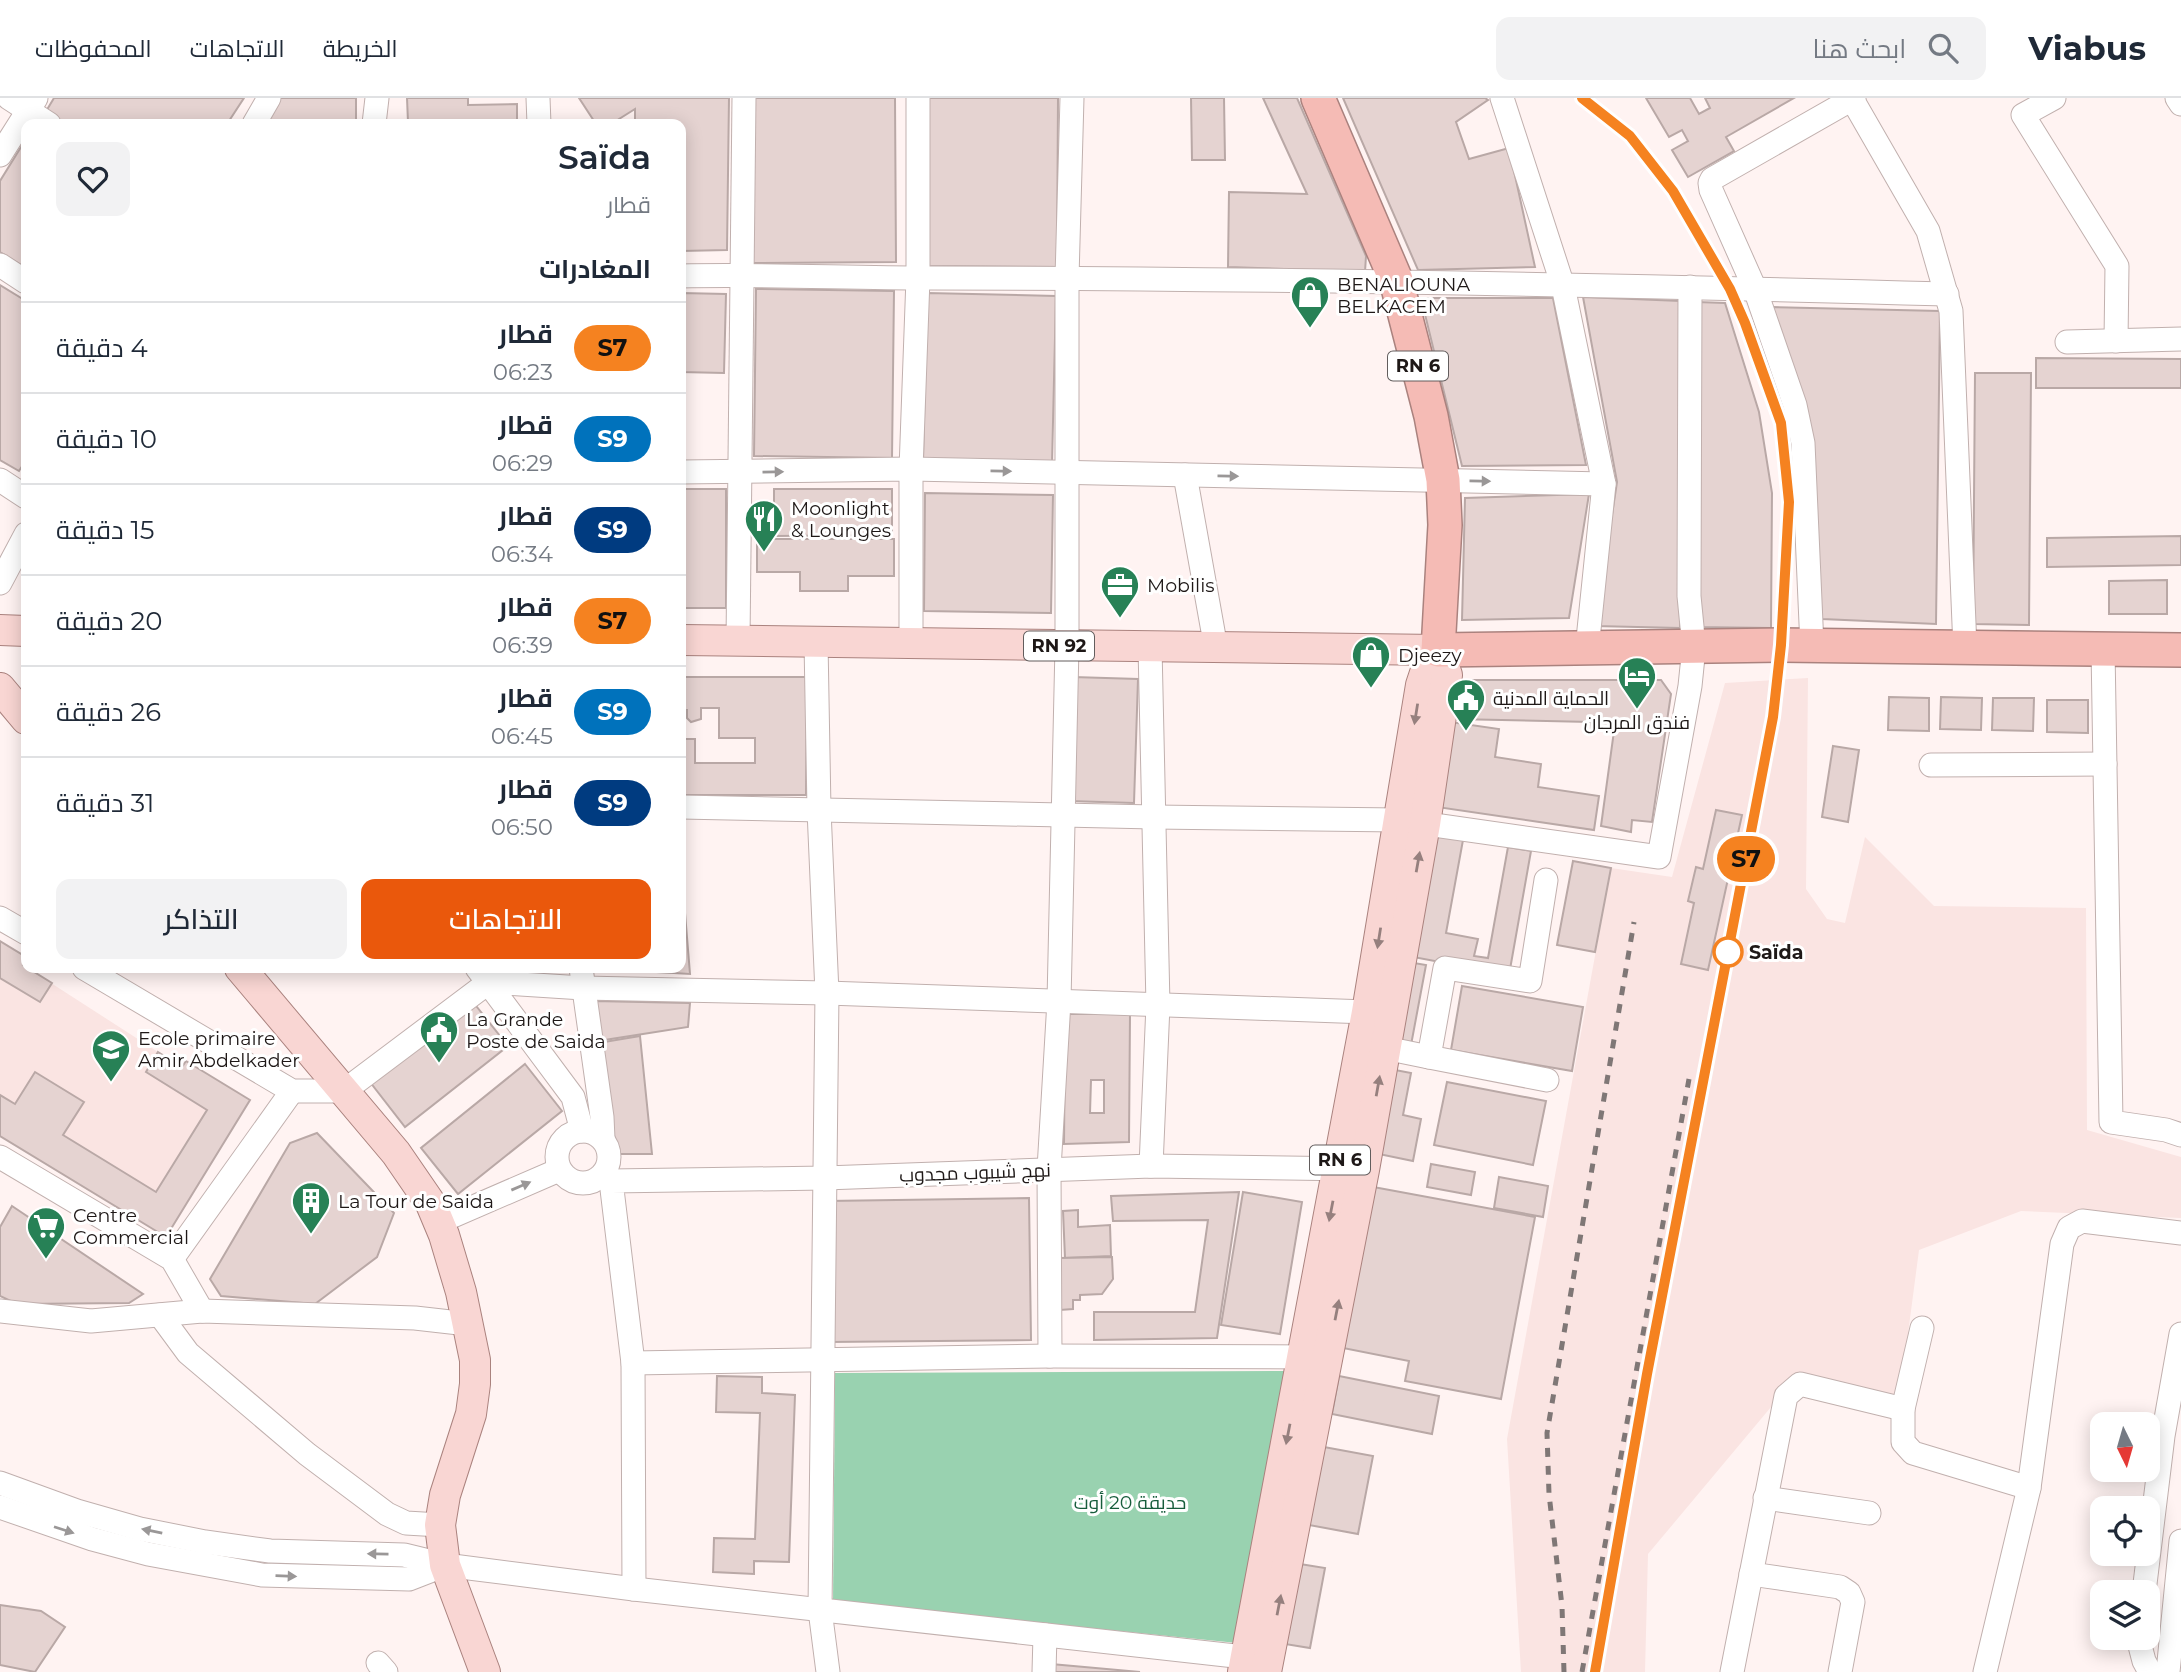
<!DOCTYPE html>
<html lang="ar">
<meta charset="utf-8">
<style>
:root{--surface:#fff;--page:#f2f2f3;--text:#1f2937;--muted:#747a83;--line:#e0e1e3;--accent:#ea580c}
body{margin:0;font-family:Montserrat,Cairo,sans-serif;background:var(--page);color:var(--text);direction:rtl;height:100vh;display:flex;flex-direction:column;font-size:26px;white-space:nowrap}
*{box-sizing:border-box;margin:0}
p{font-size:23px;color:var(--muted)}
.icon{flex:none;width:38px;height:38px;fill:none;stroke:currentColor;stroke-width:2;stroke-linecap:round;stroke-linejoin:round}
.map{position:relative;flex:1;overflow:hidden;direction:ltr}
.drawer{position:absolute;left:21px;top:21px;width:665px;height:854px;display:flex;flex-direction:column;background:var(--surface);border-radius:14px;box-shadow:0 4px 18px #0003;direction:rtl}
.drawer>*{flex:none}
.badge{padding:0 14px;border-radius:23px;font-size:24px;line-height:46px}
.needle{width:46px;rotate:175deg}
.tools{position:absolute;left:2090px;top:1314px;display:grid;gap:14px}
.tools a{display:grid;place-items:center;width:70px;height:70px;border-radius:14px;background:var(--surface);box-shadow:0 4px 18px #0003;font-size:35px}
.map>.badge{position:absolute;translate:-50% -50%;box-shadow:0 0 0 4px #fff}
h2{padding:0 35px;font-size:26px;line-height:63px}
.round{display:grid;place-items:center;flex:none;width:74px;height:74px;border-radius:14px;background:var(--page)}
.overview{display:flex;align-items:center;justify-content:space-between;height:119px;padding:0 35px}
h1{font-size:33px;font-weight:600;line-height:52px}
.primary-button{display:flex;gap:14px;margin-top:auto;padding:14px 35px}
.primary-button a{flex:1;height:80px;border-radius:14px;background:var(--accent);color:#fff;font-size:28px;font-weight:600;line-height:80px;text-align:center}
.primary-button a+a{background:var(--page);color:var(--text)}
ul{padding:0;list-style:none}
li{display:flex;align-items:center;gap:21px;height:91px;padding:0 35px;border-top:2px solid var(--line)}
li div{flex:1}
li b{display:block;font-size:26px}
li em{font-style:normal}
li .badge{min-width:77px;font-weight:700;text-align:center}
header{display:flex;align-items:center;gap:42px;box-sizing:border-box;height:98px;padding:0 35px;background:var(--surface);border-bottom:2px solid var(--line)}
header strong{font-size:33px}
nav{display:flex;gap:38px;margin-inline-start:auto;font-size:24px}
.search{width:490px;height:63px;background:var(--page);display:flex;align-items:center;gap:18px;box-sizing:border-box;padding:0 24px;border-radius:14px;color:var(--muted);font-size:26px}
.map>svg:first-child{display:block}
</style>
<header>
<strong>Viabus</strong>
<div class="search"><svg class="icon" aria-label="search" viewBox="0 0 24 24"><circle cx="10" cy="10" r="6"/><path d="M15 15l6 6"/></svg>ابحث هنا</div>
<nav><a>الخريطة</a><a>الاتجاهات</a><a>المحفوظات</a></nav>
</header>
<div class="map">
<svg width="2181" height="1574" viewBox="0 0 2181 1574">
<rect width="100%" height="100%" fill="#fff3f2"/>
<!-- built -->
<g fill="#fae4e2">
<path d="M1808,580L1806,791L1827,821L1845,825L1865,739L1934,808L2086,810L2087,1032L2181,1059V1120L2021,1113L1919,1152L1899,1304L1787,1290L1648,1456L1645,1574H1521L1507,1341L1611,770L1672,779L1725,585Z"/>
<path d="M0,843L26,859L23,867L158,954L182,968L186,963L250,1002L166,1139L0,1038Z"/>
</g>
<!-- green -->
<path fill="#99d2b0" d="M1288,1273L1237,1545L833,1504L835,1275Z"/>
<!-- building -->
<g fill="#e5d3d1" stroke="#b9a8a6" stroke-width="2" fill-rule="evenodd">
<path d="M54,0H244L227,26H62L45,15Z"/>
<path d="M278,0H356V26H263Z"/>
<path d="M407,0H468V7L517,6V26H453V23L408,24Z"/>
<path d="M579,0H729L727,152L681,153V26H635V11L611,26H596Z"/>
<path d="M751,0H895L896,164L752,165Z"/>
<path d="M926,0H1058L1057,169L926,168Z"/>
<path d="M1191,0H1224L1225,62H1192Z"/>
<path d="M1263,0H1297L1366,158L1365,174L1228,169L1229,94L1307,96Z"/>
<path d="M1343,0H1485L1488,2L1456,24L1469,61L1509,50L1535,169L1418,172Z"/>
<path d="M1646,0H1690L1699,16L1710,10L1705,0H1794L1726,39L1734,53L1688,79L1672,52L1688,43L1682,32L1669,39Z"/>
<path d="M26,41V170L0,154V83Z"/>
<path d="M0,187L26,203V362L19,373L0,362Z"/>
<path d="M756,191L894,193L892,360L754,358Z"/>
<path d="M681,195L726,196L724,275L681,274Z"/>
<path d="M927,195L1056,198L1052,366L923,363Z"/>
<path d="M1583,199L1681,203L1683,369L1680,530L1595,528L1617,384Z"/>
<path d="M1421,200H1553L1586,367L1462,368Z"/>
<path d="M1697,204L1725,205L1759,314L1772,395L1771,530L1697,529Z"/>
<path d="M1772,209L1940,213L1936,526L1822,521L1808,327Z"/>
<path d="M2036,260L2181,261V290H2036Z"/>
<path d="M1975,275H2031L2029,527L1973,526Z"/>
<rect x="681" y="391" width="45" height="119"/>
<path d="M774,391H892V437L774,438Z"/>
<path d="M925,395L1053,397L1051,515L924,513Z"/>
<path d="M1589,396L1569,520L1462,522L1465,400Z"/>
<path d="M2181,438V467L2047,469V440Z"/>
<path d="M757,441H894V478H848V493H800V474H757Z"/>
<path d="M2167,482V516H2109V483Z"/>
<path d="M681,579H807L806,697H681V641H695V665H755V640H719V610H701V621L691,624L687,620V612H681Z"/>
<path d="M1073,579L1138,581L1134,705L1069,703Z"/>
<path d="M1463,582H1661L1671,596L1652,724L1632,722L1631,734L1601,728L1614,633H1592L1591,624L1453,621L1457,586Z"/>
<path d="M1889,599L1929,600V633L1888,632Z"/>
<path d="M1941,599L1982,600L1981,632L1940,631Z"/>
<path d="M1993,600H2034L2033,633L1992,632Z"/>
<path d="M2047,602H2088V635L2047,634Z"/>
<path d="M1450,624L1499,631L1495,659L1541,666L1538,689L1599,698L1594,732L1437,709Z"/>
<path d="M1833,648L1859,652L1848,724L1822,719Z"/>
<path d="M1716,712L1742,717L1708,872L1681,866L1694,805L1688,803L1696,769L1703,771Z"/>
<path d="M1430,736L1463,742L1446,835L1478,841L1474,858L1488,860L1508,749L1531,753L1509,877L1408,858Z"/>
<path d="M1573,763L1611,770L1595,854L1557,847Z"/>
<path d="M681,815H685L690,876L586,870H681Z"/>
<path d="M0,843L26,859L23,867L52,885L40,904L0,880Z"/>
<path d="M1408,864L1426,867L1411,947L1393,944Z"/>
<path d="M1462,888L1583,909L1572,973L1451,952Z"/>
<path d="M593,903L690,905L688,929L598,943Z"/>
<path d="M473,904L508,948L405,1029L370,984Z"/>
<path d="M1065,916H1130L1129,1044L1064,1046ZM1091,982H1104V1015H1090Z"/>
<path d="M640,938L652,1056H614L598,945Z"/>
<path d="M158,954L182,969L186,963L250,1002L166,1139L0,1038V997L15,1006L35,974L84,1004L63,1037L156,1094L207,1012L146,974Z"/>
<path d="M525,966L562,1013L458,1096L421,1050Z"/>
<path d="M1390,971L1411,975L1403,1017L1421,1021L1413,1063L1374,1055Z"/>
<path d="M1447,984L1546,1003L1533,1067L1434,1047Z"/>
<path d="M317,1035L394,1115L377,1159L315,1206L221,1198L210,1181L290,1045Z"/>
<path d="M1431,1066L1475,1074L1471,1097L1427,1089Z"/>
<path d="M1499,1079L1548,1088L1543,1119L1494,1110Z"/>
<path d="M1368,1088L1535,1119L1501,1301L1405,1283L1409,1263L1338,1249Z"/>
<path d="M1239,1094L1217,1240L1094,1242V1214H1195L1208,1122L1113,1123L1111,1098Z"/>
<path d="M1243,1094L1302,1104L1280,1236L1221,1227Z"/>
<path d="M1029,1100L1031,1242L828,1244L827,1103Z"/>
<path d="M12,1108L143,1196L129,1205L17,1206L0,1198V1129Z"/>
<path d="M1078,1112V1129L1110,1127L1111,1158L1065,1160L1063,1113Z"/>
<path d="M1112,1159L1113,1181L1102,1196L1080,1197V1202H1073V1211L1060,1212L1059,1160Z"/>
<path d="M717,1278L762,1279V1295L795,1297L789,1464L754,1463V1476L713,1474L714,1440L755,1441L760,1315L716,1314Z"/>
<path d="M1339,1278L1439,1298L1432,1336L1332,1316Z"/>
<path d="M1324,1349L1373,1358L1358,1436L1309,1427Z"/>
<path d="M1300,1466L1325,1470L1310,1550L1285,1546Z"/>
<path d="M0,1507L41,1513L65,1529L35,1574L0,1567Z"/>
<path d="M1051,1566L1140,1574H1051Z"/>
</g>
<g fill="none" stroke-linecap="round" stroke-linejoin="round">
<!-- minor casing -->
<g stroke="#c1b0ae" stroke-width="25">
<g id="minor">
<path d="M9,0L49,26"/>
<path d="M538,0L539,26"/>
<path d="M1502,0L1563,188L1604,386L1587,551"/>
<path d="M2054,0L2023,17L2117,168L2116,243"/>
<path d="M2177,0L2181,6"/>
<path d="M1852,1L1928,133L1951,213L1965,550"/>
<path d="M254,26L269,0"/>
<path d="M374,26L377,0"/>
<path d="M0,57L36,0"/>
<path d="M0,167L26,184"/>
<path d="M681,178C764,176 846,180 929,180C1268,180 1608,187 1947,196"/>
<path d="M2067,244L2181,241"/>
<path d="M681,374L911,371L1604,386"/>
<path d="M1185,377L1216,550"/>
<path d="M0,382L26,399"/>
<path d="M0,485L26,436"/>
<path d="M738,543L744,0"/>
<path d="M816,544L819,712L827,895L820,1512L828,1574"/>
<path d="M911,545V371L918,180V0"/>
<path d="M1812,548L1803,345L1795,307L1755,191L1711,92L1710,85L1712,81L1854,0"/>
<path d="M1150,549L1158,907L1151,1068"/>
<path d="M2103,551L2111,1024L2166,1032L2181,1037"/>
<path d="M1931,667L2105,666"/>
<path d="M681,709L1154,719L1399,722L1659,759L1690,588L1694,549L1689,498L1690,189"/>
<path d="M1546,782L1530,883L1445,870L1429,959L1547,982"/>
<path d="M0,820L26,835"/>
<path d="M84,870L292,993H344L489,884L583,890L827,895L1367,914L1381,918"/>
<path d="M477,870L573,999L582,1033"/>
<path d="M581,870L602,1019L603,1041"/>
<path d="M1385,950L1429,959"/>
<circle cx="583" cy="1059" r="26"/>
<path d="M0,1059L172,1161L202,1213"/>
<path d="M439,1124L559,1072"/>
<path d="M172,1161L292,993"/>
<path d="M0,1213L91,1223L202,1213L415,1220L468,1226"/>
<path d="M160,1217L188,1255L307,1356L387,1416L406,1425L440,1427"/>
<path d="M1922,1230L1903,1311V1344L1913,1355L2029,1390"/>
<path d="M1050,1258L1049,1071L1059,903L1067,548V180L1072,0"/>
<path d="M633,1265L1050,1258L1317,1259"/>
<path d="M0,1385L77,1413L140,1431L205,1444L270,1453L404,1457L445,1467L634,1491L1262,1561"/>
<path d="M1765,1400L1869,1415"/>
<path d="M0,1409L92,1441L148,1456L262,1477L409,1481L445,1467"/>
<path d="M1751,1476L1840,1489L1849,1495L1853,1504L1840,1574"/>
<path d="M634,1491L633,1265L611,1083L825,1080L1151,1068L1354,1071"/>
<path d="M2144,1494L2163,1338L2181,1236"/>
<path d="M2138,1540L2144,1563L2150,1574"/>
<path d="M378,1565L386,1574"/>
<path d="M1044,1574L1045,1537"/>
<path d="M1732,1574L1786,1298L1800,1286L1903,1311"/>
<path d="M1985,1574L2029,1390L2062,1146L2069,1130L2082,1123L2181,1135"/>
<path d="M2168,1574L2181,1443"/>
</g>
</g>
<!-- major casing -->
<g stroke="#aa827e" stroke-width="32">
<g id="major">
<path d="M0,532L26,533"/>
<path d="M681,542L1438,552"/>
<path d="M0,590L26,621"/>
<path d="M240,870L396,1055L431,1106L444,1137L461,1194L475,1262V1286L471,1316L445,1397L440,1427L445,1467L485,1574"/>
<path d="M1243,1574L1367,914L1421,587L1427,569L1438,552"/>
<path d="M1266,1574L1364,1072L1425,726L1447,577L1438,552"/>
</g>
</g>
<!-- highway casing -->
<g stroke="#aa827e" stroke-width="36">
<path id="highway" d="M1318,0L1396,182L1431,318L1443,382L1445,427L1438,552L1781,547L2181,552"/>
</g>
<!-- minor -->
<use href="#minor" stroke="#fff" stroke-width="23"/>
<!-- major -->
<use href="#major" stroke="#f9d6d3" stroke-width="30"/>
<!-- highway -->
<use href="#highway" stroke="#f5bbb5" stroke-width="33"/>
<!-- rail -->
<g stroke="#7f7776" stroke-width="5" stroke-dasharray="9 9" stroke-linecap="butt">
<path d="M1582,0L1630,38L1673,93L1730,192L1745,225L1781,325L1789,404L1781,547L1773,619L1647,1276L1595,1574"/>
<path d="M1564,1574L1562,1508L1549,1396L1547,1335L1634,824"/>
<path d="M1582,1574L1689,981"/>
</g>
</g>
<!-- one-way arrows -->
<defs><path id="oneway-solid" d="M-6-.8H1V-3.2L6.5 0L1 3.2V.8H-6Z" transform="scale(1.75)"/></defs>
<g fill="#9a9797">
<use href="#oneway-solid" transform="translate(1001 373) rotate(1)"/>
<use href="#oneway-solid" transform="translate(773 374) rotate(-1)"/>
<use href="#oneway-solid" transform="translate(1228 378) rotate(1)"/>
<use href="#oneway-solid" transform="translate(1480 383) rotate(1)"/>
<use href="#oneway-solid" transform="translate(521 1088) rotate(-23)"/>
<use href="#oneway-solid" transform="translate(64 1432) rotate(18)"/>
<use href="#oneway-solid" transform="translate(152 1433) rotate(-168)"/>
<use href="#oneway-solid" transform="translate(378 1456) rotate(-179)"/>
<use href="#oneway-solid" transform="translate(286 1478) rotate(2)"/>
</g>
<g fill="#96807e">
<use href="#oneway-solid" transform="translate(1416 616) rotate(99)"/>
<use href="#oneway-solid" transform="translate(1418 764) rotate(-80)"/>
<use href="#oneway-solid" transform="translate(1379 840) rotate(99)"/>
<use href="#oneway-solid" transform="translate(1378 988) rotate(-80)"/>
<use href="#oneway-solid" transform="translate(1331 1113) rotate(101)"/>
<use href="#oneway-solid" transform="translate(1337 1212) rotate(-79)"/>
<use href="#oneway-solid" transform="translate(1288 1336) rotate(101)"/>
<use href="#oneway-solid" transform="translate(1279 1507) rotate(-79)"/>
</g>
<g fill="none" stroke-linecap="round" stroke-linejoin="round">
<!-- line casing -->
<g stroke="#fff" stroke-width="16">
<path id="line" d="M1582,0L1630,38L1673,93L1730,191L1745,225L1781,325L1789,404L1781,547L1773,619L1647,1276L1595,1574"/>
</g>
<!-- line -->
<use href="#line" stroke="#f58220" stroke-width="10"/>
</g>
<!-- icons -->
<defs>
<g id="shop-pin" transform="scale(2.0125)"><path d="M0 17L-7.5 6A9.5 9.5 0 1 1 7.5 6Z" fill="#278156" stroke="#fff"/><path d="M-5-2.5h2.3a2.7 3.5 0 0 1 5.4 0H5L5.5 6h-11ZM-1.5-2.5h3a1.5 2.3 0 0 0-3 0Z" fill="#fff"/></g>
<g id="restaurant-pin" transform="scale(2.0125)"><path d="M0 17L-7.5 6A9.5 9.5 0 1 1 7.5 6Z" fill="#278156" stroke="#fff"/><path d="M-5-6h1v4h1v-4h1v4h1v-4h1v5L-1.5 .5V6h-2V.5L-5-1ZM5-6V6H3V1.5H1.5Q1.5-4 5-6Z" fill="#fff"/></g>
<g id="office-pin" transform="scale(2.0125)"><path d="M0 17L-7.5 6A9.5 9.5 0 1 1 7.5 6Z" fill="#278156" stroke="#fff"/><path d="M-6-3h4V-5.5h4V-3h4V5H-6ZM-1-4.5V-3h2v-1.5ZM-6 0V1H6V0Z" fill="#fff"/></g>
<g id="hotel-pin" transform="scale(2.0125)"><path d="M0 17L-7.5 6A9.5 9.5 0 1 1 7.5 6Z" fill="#278156" stroke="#fff"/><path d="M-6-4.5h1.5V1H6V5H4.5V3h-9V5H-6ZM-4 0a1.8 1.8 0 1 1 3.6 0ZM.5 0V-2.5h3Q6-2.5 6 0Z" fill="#fff"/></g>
<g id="civic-pin" transform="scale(2.0125)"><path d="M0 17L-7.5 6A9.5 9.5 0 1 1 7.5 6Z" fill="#278156" stroke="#fff"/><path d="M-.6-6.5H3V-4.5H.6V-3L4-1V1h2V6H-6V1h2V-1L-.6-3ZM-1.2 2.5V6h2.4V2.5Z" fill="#fff"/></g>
<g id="school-pin" transform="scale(2.0125)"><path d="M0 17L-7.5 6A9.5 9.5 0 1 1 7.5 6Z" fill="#278156" stroke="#fff"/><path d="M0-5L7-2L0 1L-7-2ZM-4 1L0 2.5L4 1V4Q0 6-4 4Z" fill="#fff"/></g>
<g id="building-pin" transform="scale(2.0125)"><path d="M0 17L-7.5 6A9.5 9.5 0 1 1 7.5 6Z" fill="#278156" stroke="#fff"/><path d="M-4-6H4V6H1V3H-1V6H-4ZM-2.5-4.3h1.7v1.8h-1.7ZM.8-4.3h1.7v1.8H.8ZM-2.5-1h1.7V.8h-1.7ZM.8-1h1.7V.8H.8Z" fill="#fff"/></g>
<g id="supermarket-pin" transform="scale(2.0125)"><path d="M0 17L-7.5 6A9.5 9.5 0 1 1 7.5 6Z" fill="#278156" stroke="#fff"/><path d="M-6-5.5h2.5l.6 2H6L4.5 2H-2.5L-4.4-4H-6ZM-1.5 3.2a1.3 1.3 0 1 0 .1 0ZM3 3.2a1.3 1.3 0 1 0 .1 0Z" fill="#fff"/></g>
</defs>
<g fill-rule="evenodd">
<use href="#shop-pin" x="1310" y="197"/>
<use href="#restaurant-pin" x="764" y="421"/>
<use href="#office-pin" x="1120" y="487"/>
<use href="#shop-pin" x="1371" y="557"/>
<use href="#hotel-pin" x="1637" y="578"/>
<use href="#civic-pin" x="1466" y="600"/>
<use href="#civic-pin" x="439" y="932"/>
<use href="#school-pin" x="111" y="951"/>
<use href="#building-pin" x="311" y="1103"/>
<use href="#supermarket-pin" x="46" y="1128"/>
</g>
<!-- markers -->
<circle fill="#fff" stroke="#f58220" stroke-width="3.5" cx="1728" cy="854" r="14"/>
<g text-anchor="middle" stroke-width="6" stroke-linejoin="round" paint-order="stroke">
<!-- shield labels -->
<g fill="#fff" stroke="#625d5d" stroke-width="2">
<rect x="1388" y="253.5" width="60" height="29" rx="5"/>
<rect x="1024" y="533.5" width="70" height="29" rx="5"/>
<rect x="1310" y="1047.5" width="60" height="29" rx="5"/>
</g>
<g font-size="18" font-weight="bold" fill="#1e1817">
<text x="1418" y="274">RN 6</text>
<text x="1059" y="554">RN 92</text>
<text x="1340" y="1068">RN 6</text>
</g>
<!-- poi labels -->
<g font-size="19" fill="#1e1817" stroke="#fff" text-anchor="start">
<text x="1337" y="193">BENALIOUNA<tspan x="1337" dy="22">BELKACEM</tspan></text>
<text x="791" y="417">Moonlight<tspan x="791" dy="22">&amp; Lounges</tspan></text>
<text x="1147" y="494">Mobilis</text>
<text x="1398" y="564">Djeezy</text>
<text x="1493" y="607">الحماية المدنية</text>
<text x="1637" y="631" text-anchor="middle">فندق المرجان</text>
<text x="466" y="928">La Grande<tspan x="466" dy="22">Poste de Saida</tspan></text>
<text x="138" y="947">Ecole primaire<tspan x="138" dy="22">Amir Abdelkader</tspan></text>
<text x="338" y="1110">La Tour de Saida</text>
<text x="73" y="1124">Centre<tspan x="73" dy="22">Commercial</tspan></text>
</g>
<!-- stop labels -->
<g font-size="19" font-weight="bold" fill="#1e1817" stroke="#fff" text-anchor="start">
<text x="1749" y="861">Saïda</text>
</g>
<!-- street labels -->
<g font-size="19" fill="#1e1817" stroke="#fff">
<text transform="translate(975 1074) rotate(-2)" y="7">نهج شيبوب مجدوب</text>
</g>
<!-- park labels -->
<g font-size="19" fill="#175d3c" stroke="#fff">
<text x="1130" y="1411">حديقة 20 أوت</text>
</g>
</g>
</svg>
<div class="tools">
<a><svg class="needle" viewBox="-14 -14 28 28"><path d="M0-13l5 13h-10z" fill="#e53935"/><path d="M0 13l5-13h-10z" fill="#747a83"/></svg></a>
<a><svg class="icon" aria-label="locate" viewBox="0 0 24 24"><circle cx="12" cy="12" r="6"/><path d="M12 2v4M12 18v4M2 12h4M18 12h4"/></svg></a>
<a><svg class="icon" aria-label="layers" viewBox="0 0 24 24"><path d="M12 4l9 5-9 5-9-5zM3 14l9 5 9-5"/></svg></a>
</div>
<b class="badge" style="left:1746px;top:761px;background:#f58220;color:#111">S7</b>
<section class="drawer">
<div class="overview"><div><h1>Saïda</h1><p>قطار</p></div><a class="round"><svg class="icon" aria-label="heart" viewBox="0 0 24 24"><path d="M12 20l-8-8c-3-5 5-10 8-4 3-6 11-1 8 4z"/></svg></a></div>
<h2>المغادرات</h2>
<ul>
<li><span class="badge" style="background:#f58220;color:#111">S7</span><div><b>قطار</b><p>06:23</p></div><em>4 دقيقة</em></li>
<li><span class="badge" style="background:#0072bc;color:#fff">S9</span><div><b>قطار</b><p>06:29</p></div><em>10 دقيقة</em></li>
<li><span class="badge" style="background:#003b80;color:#fff">S9</span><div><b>قطار</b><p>06:34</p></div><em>15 دقيقة</em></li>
<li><span class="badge" style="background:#f58220;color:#111">S7</span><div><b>قطار</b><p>06:39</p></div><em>20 دقيقة</em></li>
<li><span class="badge" style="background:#0072bc;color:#fff">S9</span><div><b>قطار</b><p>06:45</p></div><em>26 دقيقة</em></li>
<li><span class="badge" style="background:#003b80;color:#fff">S9</span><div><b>قطار</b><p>06:50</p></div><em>31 دقيقة</em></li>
</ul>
<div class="primary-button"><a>الاتجاهات</a><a>التذاكر</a></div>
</section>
</div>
